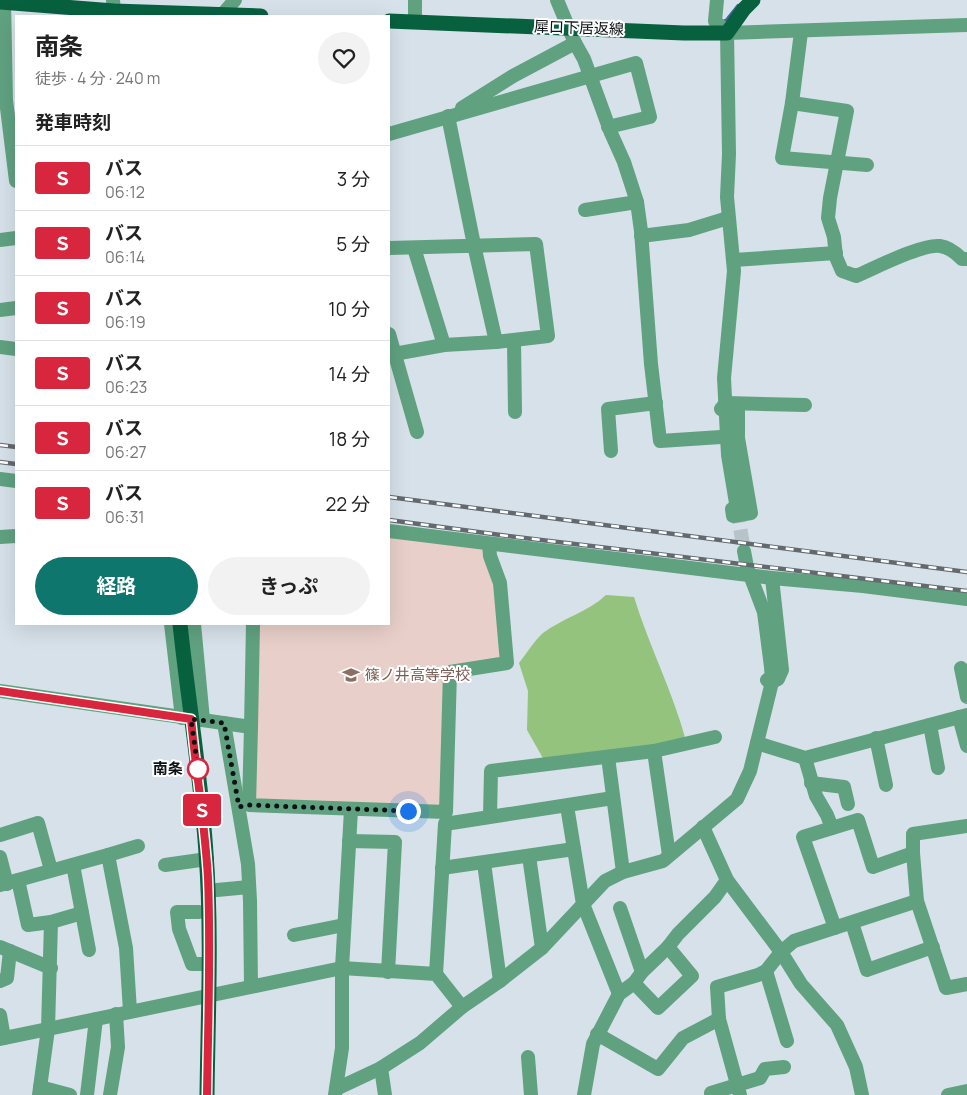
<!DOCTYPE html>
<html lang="ja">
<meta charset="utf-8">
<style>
:root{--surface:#fff;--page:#f2f2f2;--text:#222;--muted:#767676;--line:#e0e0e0;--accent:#0f766e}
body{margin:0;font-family:Manrope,"Noto Sans JP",sans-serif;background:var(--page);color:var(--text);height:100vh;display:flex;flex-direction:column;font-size:19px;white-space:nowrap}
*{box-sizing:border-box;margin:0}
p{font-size:16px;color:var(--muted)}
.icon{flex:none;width:28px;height:28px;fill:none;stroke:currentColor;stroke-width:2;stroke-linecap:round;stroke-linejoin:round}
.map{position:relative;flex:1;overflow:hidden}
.panel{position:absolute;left:15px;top:15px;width:375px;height:610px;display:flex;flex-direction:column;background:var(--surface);border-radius:0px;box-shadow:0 5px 20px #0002}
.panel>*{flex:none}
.badge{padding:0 10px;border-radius:4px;font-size:18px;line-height:32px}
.you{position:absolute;width:25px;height:25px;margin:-12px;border:4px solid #fff;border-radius:50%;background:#1a73e8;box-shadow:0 0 0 8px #1a73e833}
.map>.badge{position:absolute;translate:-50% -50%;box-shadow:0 0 0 2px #fff}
h2{padding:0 20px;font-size:19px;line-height:45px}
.round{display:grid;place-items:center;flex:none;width:52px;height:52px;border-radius:26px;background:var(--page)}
.head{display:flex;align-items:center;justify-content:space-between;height:85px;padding:0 20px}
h1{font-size:24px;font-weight:700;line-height:38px}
.primary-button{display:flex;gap:10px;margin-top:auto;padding:10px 20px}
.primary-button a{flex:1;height:58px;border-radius:30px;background:var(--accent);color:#fff;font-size:20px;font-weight:700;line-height:58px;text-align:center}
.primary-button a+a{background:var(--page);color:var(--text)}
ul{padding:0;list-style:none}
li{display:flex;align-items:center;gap:15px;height:65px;padding:0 20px;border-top:1px solid var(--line)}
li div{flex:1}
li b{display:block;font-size:19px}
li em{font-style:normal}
li .badge{min-width:55px;font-weight:700;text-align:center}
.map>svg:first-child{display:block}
</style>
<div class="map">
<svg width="967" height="1095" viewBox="0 0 967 1095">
<rect width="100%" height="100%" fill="#d6e1e9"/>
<!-- education -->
<path fill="#e9cfc9" d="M389,536L483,549L497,583L504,660L447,668L444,806L252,799L257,624H389Z"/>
<!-- green -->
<path fill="#93c37c" d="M606,595L634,597C649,646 673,692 686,741L544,760L527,730L528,691L519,663C526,654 534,641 543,633C563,618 588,612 606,595Z"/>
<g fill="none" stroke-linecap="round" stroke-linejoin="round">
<!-- stream -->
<path stroke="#42649a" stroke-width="2.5" d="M721,22L726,20L738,5"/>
<!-- minor-tunnel -->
<path stroke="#b8c2c9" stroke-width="14" stroke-dasharray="14 7" stroke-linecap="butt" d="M737,509L744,551"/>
<!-- minor -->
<g stroke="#60a180" stroke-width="14">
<path d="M4,0L6,100L16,181"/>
<path d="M113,0L114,11"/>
<path d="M557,0L575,43L584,59L611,133L624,162L637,202L641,231L651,364L660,441L721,437"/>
<path d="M717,0L715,21L727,33L729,154L727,197L734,271L724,378L728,455L737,509"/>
<path d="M221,16L235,0"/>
<path d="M415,22V0"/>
<path d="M801,32L792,103L782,158L867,165"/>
<path d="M727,33L967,25"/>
<path d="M792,103L847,111L830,198L828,218L834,237L836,257L842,271L856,276C875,268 921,244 940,246C949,247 956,253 962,259H967"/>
<path d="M462,108L513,76L575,43"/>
<path d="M389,134L636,63L650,117L608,127"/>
<path d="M585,210L637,202"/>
<path d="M641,236L689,230L728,218"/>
<path d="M0,240L16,238"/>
<path d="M389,248L536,244L548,336L496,342L474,245L448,116"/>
<path d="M414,248L444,345"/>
<path d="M734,260L836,253"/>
<path d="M0,310L16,308"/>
<path d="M389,334L417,432"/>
<path d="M514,342L515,412"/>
<path d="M0,347L16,349"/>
<path d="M394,354L444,345L496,342"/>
<path d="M721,409L726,403L805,405"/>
<path d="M611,451L608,409L656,403"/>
<path d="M0,479L16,481"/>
<path d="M732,509L733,516L751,513L738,438V404"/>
<path d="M389,531L772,578L863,586L967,599"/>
<path d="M0,537L16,536"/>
<path d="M171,624L182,718"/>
<path d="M194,624L203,720"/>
<path d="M961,668L967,697"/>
<path d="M767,680L772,682L778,679L782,670L772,578"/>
<path d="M0,691L251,727L249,805L446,812L450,672L507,663L500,583L490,556L489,544"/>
<path d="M959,717L967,746"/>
<path d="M224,723L248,864L250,901L251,986"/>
<path d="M930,725L938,768"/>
<path d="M251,727L253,624"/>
<path d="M876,738L886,785"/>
<path d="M757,743L805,758L967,715"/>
<path d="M654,751L669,855"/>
<path d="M608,757L623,872"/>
<path d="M805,758L816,796L827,815L832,828"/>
<path d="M811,783L844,787L848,804"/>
<path d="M567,806L583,904L619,994"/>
<path d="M490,816L491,771L654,751L715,737"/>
<path d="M703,827L727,880L781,952L801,984L837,1025L856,1067L862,1095"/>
<path d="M0,835L38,823L51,870"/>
<path d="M349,841L395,842L388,972"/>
<path d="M108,855L138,846"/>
<path d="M529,856L542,948"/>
<path d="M0,857L7,884"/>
<path d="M484,863L500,981"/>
<path d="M73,865L89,950"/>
<path d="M165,865L207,859"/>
<path d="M442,868L574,849"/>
<path d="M18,880L28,925L51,922L82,913"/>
<path d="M0,885L108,855L126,948L130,1011"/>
<path d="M217,890L249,887"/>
<path d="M917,901L946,988L967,984"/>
<path d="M620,908L642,972"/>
<path d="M199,912H177L179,929L192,964H209"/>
<path d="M852,923L867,970L933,947"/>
<path d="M835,928L803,837L858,820L873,867L913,853"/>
<path d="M294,935L344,925"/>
<path d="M0,947L51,968"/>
<path d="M766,971L787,1041"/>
<path d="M436,974L445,824L613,798"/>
<path d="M0,981L7,978L10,951"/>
<path d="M634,983L658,1008L692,976L668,947"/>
<path d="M0,1015L4,1038"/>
<path d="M597,1034L658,1069L683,1038L719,1019"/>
<path d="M0,1039L342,968L436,974L462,1007"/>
<path d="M528,1057L531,1095"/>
<path d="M381,1068L385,1095"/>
<path d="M40,1087L70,1095"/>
<path d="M336,1089L381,1068L420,1043L462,1007L500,981L542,948L605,881L623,872L663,861L737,799L750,771L772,682L771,667L764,612L747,567L744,551"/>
<path d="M711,1093L760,1078L765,1069L784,1067"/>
<path d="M39,1095L48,1029L51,922"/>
<path d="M87,1095L96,1019"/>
<path d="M110,1095L118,1047L116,1014"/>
<path d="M335,1095L342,1048V968L351,810"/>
<path d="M584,1095L593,1044L619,994L634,983L642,972L668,947L678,934L715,897L727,880"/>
<path d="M740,1095L719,1019L717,987L758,975L766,971L781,952L794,941L917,901L913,853V834L967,826"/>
<path d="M948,1095L967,1091"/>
</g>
<!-- major -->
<g stroke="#07613f" stroke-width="15">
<path d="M0,2L114,11L261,16"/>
<path d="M389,21L684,33H727L744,9L753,0"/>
<path d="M180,624C188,700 201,776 206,853C212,933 208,1014 207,1095"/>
</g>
<!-- rail casing -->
<g stroke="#636a6f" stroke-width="4.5">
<g id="rail">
<path d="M0,445L16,447"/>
<path d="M0,462L16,464"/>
<path d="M389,497L967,572"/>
<path d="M389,520L508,536L967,591"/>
</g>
</g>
<!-- rail -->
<use href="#rail" stroke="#fff" stroke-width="2.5" stroke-dasharray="8" stroke-linecap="butt"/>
</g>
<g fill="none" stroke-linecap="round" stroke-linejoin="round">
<!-- line casing -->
<g stroke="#fff" stroke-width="11">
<path id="line" d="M0,691L191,719C196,772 205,824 208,878C211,950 208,1023 207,1095"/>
</g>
<!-- line -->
<use href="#line" stroke="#d7263d" stroke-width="8"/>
<!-- walk -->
<path stroke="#0e1215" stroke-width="5" stroke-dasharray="0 9" d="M198,769L191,719L224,723L239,807L249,805L408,811"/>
</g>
<!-- icons -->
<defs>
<g id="school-bare" transform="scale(1.35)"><path d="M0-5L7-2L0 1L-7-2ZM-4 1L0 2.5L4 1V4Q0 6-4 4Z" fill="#8d6e63" stroke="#fff" stroke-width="2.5" paint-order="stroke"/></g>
</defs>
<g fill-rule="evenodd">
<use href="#school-bare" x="351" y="675"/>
</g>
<!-- markers -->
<circle fill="#fff" stroke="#d7263d" stroke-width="2.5" cx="198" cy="769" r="10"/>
<g text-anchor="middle" stroke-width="4" stroke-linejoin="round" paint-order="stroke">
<!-- street labels -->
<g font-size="15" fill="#0e1215" stroke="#fff">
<text transform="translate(579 28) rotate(2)" y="5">犀口下居返線</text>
</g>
<!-- education labels -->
<g font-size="15" fill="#785e54" stroke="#fff" text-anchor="start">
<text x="365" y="680">篠ノ井高等学校</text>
</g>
<!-- stop labels -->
<g font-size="15" font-weight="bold" fill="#0e1215" stroke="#fff" text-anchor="end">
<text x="183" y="774">南条</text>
</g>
</g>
</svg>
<div class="you" style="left:408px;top:811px"></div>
<b class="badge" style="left:202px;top:810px;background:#d7263d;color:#fff">Ｓ</b>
<section class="panel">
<div class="head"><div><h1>南条</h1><p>徒歩 · 4 分 · 240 m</p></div><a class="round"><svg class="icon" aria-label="heart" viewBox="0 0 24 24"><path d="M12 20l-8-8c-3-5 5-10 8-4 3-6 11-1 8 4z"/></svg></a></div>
<h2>発車時刻</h2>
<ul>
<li><span class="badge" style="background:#d7263d;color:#fff">Ｓ</span><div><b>バス</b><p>06:12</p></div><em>3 分</em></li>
<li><span class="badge" style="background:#d7263d;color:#fff">Ｓ</span><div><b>バス</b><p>06:14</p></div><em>5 分</em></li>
<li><span class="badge" style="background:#d7263d;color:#fff">Ｓ</span><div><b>バス</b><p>06:19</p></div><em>10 分</em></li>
<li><span class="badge" style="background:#d7263d;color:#fff">Ｓ</span><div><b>バス</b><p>06:23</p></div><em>14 分</em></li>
<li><span class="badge" style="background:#d7263d;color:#fff">Ｓ</span><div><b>バス</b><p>06:27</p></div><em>18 分</em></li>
<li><span class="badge" style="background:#d7263d;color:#fff">Ｓ</span><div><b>バス</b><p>06:31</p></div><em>22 分</em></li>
</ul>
<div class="primary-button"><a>経路</a><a>きっぷ</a></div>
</section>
</div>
